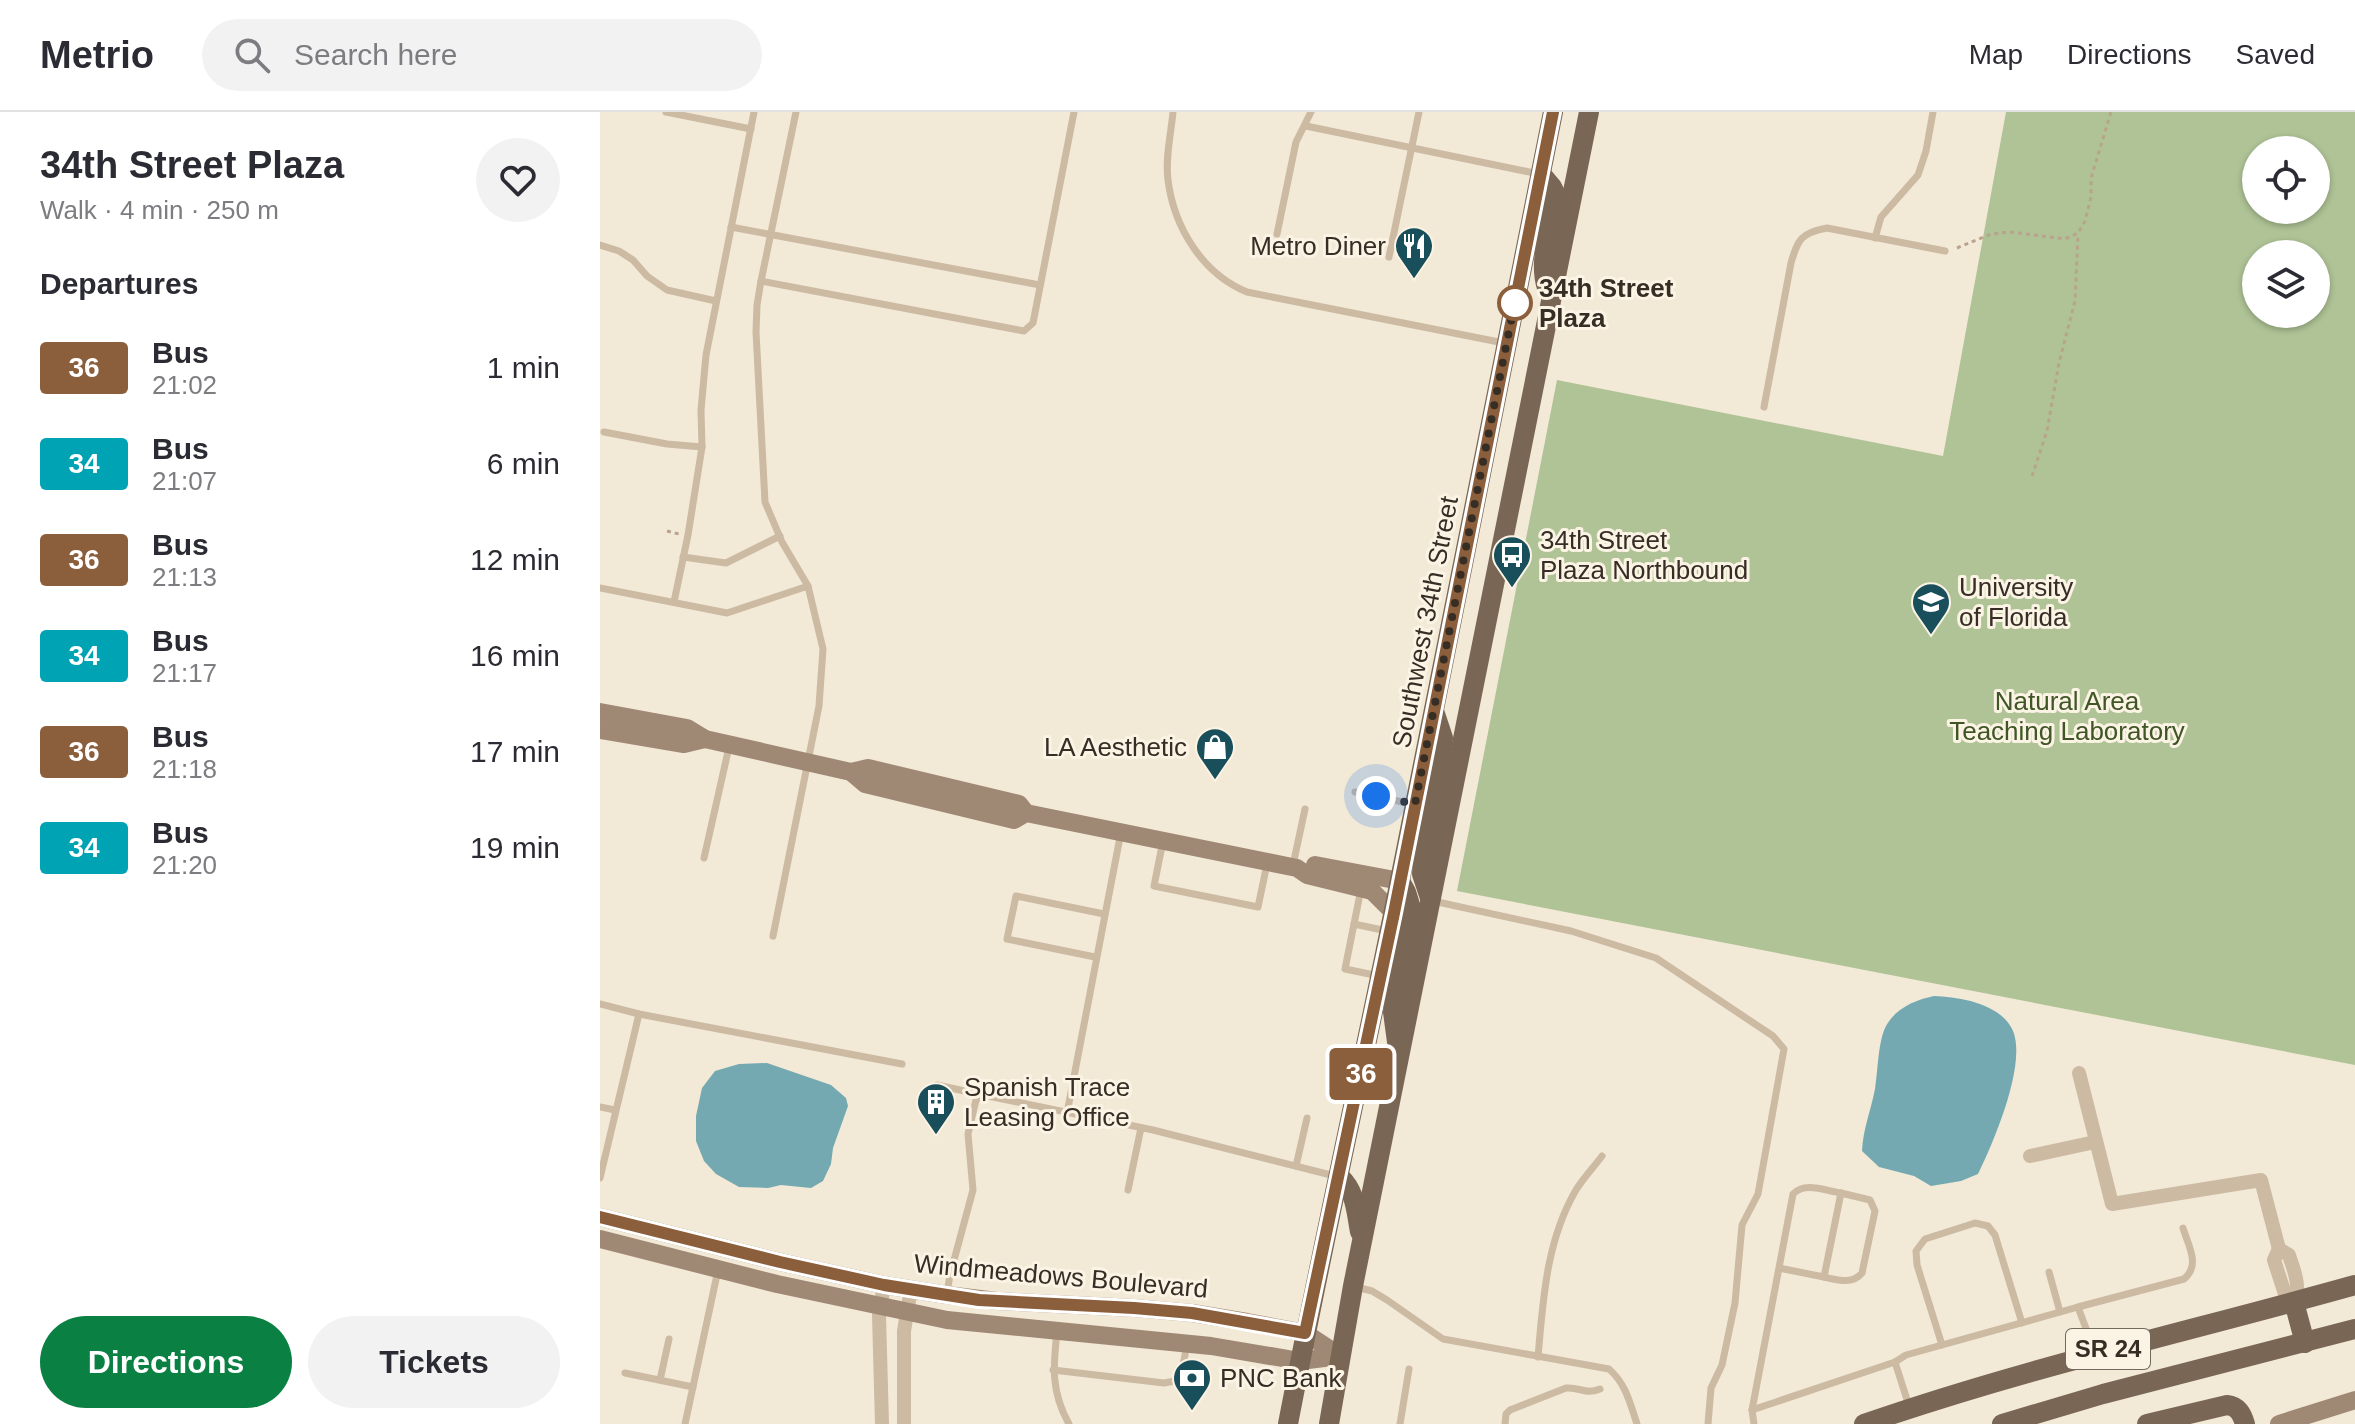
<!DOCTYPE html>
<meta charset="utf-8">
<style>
:root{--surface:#fff;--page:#f2f2f3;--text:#2b2b33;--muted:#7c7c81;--line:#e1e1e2;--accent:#0b8043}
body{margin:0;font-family:Arial,sans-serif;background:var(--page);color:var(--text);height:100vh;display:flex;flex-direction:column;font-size:30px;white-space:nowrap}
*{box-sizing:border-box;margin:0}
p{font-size:26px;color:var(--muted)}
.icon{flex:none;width:44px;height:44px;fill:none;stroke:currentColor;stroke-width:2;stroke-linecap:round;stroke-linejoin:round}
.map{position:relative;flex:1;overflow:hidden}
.drawer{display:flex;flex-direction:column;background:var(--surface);width:600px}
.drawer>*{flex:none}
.badge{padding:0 16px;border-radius:6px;font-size:28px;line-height:52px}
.tools{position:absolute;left:1642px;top:24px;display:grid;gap:16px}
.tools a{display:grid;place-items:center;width:88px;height:88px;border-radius:50%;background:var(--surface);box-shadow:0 2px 6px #0004;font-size:40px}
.you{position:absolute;width:40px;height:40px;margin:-20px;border:6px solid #fff;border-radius:50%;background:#1a73e8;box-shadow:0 0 0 12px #1a73e833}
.map>.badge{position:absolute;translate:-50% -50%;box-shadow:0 0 0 4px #fff}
h2{padding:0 40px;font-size:30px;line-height:72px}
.round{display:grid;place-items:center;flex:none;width:84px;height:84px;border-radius:42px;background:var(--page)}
.summary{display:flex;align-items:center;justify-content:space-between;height:136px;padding:0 40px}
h1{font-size:38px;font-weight:600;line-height:60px}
.action{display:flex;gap:16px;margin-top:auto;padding:16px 40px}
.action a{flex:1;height:92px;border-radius:48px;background:var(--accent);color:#fff;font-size:32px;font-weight:600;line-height:92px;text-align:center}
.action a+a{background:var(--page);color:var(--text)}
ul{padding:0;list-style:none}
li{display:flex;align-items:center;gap:24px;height:96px;padding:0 40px}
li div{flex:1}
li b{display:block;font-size:30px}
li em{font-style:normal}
li .badge{min-width:88px;font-weight:700;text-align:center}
header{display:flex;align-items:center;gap:48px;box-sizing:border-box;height:112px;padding:0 40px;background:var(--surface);border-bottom:2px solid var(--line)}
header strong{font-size:38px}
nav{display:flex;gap:44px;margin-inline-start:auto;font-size:28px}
.search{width:560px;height:72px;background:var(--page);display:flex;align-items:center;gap:20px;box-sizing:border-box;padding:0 28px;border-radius:44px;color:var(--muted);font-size:30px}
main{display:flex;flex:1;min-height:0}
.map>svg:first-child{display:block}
</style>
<header>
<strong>Metrio</strong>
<div class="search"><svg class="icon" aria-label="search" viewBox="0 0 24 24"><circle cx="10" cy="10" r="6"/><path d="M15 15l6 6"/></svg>Search here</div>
<nav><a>Map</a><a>Directions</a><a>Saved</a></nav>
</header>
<main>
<section class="drawer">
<div class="summary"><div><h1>34th Street Plaza</h1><p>Walk · 4 min · 250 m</p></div><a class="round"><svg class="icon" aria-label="heart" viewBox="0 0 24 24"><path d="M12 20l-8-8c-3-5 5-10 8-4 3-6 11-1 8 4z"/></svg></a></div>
<h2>Departures</h2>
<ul>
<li><span class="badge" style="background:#8b5e3c;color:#fff">36</span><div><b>Bus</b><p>21:02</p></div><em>1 min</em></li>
<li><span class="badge" style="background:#00a3b4;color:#fff">34</span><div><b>Bus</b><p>21:07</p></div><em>6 min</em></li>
<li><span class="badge" style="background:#8b5e3c;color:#fff">36</span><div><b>Bus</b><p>21:13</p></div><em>12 min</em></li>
<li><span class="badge" style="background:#00a3b4;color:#fff">34</span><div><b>Bus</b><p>21:17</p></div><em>16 min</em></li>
<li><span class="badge" style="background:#8b5e3c;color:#fff">36</span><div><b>Bus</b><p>21:18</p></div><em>17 min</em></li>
<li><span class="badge" style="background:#00a3b4;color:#fff">34</span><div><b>Bus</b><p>21:20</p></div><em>19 min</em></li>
</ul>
<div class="action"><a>Directions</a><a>Tickets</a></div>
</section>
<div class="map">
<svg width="1755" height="1312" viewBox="0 0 1755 1312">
<rect width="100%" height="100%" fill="#f3e9d7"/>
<!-- green -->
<path fill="#afc396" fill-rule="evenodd" d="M1406,0H1755V953L857,779L957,268L1343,344ZM1656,38H1716V98H1656ZM1656,142H1716V202H1656Z"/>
<!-- water -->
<g fill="#74a9b2">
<path d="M1334,884C1359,885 1397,891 1411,915C1430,946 1393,1032 1378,1062L1361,1069L1331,1074L1314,1064L1279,1055L1262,1039C1263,1017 1271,998 1275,977C1278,959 1278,929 1286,914C1296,896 1315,888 1334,884Z"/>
<path d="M167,951L231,973L246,986L248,994L233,1036L231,1052L223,1069L211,1076L181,1073L168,1076L139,1075L116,1062L104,1049L96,1029V1004L102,976L115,959L139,952Z"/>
</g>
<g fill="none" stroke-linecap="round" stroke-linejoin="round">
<!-- path -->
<g stroke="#b8a48d" stroke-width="3" stroke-dasharray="4 4" stroke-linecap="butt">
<path d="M1357,136L1391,122L1410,120L1465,127L1478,121L1485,109L1491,85V66L1511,0"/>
<path d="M1432,364L1447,319L1459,251L1475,189L1478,122"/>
<path d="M67,419L79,422"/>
</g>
<!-- lane -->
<g stroke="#ccbaa3" stroke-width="7">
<path d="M66,0L151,17"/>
<path d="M573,0C571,22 565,46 568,68C574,116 603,162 647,180L904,231"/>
<path d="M706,14L939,62"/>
<path d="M131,115L440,173"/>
<path d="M677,122L696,30L711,0"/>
<path d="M1275,126L1281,105L1318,63L1326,39L1333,0"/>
<path d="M0,133L19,139L33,148L47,164L67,178L116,189"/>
<path d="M789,145L819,0"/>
<path d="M161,169L424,219L433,211L474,0"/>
<path d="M1164,295L1191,151C1198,127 1201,121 1227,116L1345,139"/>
<path d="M4,320L67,332L102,335"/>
<path d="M83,445L126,451L180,424"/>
<path d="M0,476L127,501L208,474"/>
<path d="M74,490L88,423L102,335L101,298L106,243L154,0"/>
<path d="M755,680L812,692"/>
<path d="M563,729L554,774L658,795L667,752"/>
<path d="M104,746L129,635"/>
<path d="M693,753L705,697"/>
<path d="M761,777L745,857L779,864"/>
<path d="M833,789L971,819L1056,846L1173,924L1184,937L1158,1082L1142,1113L1135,1191L1122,1253L1111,1276L1108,1312"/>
<path d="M754,812L787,819"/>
<path d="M173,824L219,594L223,537L208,474L182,430L165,390L156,220L157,193L161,169L196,0"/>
<path d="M495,845L407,827L416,784L504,802"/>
<path d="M0,892L39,902L302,952"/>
<path d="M337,973L383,983"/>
<path d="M0,995L15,998"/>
<path d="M467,1001L521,720"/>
<path d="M696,1054L707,1006"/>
<path d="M0,1066L39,902"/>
<path d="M528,1078L541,1016"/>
<path d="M1449,1160L1460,1200"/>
<path d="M1224,1165C1238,1168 1252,1173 1262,1161L1275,1099L1270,1088L1241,1081"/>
<path d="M756,1175L772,1179L787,1188L843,1227L1009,1257C1026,1272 1030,1291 1037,1312"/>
<path d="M347,1181L350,1163L373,1078L368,1022L376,988L383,983L553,1018L735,1064"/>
<path d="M1478,1195L1584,1167C1601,1153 1588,1133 1583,1116"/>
<path d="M457,1220C453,1255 451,1280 469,1312"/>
<path d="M1342,1233L1317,1153L1316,1139L1325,1127L1375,1111L1388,1114L1395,1123L1422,1211"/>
<path d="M938,1245C943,1189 946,1129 976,1078C983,1066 994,1055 1002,1044"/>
<path d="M453,1258L564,1271L575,1269L582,1259L587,1232"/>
<path d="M25,1261L93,1275"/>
<path d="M60,1268L69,1227"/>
<path d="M1309,1294L1295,1250L1306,1243L1478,1195L1494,1238"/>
<path d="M1152,1298L1295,1250"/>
<path d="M85,1312L118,1158"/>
<path d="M800,1312L809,1257"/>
<path d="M905,1312L906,1302L910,1298L966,1276C981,1275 985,1283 1000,1277"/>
<path d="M1154,1312L1152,1298L1193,1082C1205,1069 1226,1079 1241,1081L1224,1165L1179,1156"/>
</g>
<!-- street -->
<g stroke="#ccbaa3" stroke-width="14">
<path d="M1479,961L1512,1092L1661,1068L1679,1137"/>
<path d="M1430,1044L1495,1030"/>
<path d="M1679,1137L1689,1143C1694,1159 1701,1173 1694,1190L1685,1182L1674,1148Z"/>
<path d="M282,1312L279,1203L284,1173"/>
<path d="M304,1312V1219L311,1177"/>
</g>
<!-- secondary -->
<g stroke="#a08974" stroke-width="18">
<path d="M0,600L87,616L105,627L251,660L268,656L419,692L426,701"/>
<path d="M0,618L84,632L105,627"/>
<path d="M251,660L265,672L414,708L426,701L697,756L707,763L772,779L794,801"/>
<path d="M715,753L800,769"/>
<path d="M0,1105L180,1150L284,1173L347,1183L397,1189L534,1196L592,1201L647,1210L705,1221L740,1244"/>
<path d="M0,1127L177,1172L347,1208L611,1234L700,1249L740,1244"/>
<path d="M1679,1312L1755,1288"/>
</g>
<!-- primary -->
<g stroke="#7a6655" stroke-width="20">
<path d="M941,62L952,75L955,81C954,113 937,145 947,176"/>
<path d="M830,786L822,762L823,742L843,626L834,599"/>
<path d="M797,930L793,900L811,796L806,780L800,769"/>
<path d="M740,1065C756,1080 756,1099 760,1120"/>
<path d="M1694,1190L1705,1231"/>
<path d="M688,1312C721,1140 759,970 794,798C848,532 899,266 953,0"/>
<path d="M729,1312L753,1174L989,0"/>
<path d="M1264,1312C1425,1256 1591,1219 1755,1173"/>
<path d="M1402,1312L1503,1282L1755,1217"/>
<path d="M1547,1312L1627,1293C1638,1294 1642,1302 1645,1312"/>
</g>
</g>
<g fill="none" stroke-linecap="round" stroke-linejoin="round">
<!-- line casing -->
<g stroke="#fff" stroke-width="18">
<path id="line" d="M0,1105L180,1150L284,1173L347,1183L379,1188L534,1196L592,1201L705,1221L794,801L953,0"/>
</g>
<!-- line -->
<use href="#line" stroke="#8b5e3c" stroke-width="12"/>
<!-- walk -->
<path stroke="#362d25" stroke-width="8" stroke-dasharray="0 14.4" d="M776,684L815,692L915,189V191"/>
</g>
<!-- icons -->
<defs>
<g id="restaurant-pin" transform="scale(2)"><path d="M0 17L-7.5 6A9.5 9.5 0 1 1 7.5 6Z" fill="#184f5b" stroke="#fbf3e4"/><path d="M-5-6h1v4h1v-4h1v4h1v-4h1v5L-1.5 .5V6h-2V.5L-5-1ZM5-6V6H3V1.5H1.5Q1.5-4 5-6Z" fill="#fff"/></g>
<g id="bus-pin" transform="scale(2)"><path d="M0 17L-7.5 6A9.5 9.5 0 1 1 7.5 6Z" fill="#184f5b" stroke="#fbf3e4"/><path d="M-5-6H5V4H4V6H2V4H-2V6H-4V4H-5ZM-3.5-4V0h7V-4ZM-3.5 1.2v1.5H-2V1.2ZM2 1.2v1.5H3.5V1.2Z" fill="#fff"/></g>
<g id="university-pin" transform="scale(2)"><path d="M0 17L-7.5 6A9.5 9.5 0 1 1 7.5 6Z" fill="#184f5b" stroke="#fbf3e4"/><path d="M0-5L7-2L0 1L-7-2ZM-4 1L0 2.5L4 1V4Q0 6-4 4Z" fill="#fff"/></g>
<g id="shop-pin" transform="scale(2)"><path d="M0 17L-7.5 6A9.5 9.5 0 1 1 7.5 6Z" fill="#184f5b" stroke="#fbf3e4"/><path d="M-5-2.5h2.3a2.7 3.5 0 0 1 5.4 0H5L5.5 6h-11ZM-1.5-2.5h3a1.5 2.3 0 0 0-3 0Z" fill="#fff"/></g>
<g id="building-pin" transform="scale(2)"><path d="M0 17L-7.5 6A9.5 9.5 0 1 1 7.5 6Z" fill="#184f5b" stroke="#fbf3e4"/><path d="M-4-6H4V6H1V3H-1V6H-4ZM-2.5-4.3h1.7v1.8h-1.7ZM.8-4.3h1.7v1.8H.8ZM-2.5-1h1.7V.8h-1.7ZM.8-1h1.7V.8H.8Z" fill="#fff"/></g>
<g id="bank-pin" transform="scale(2)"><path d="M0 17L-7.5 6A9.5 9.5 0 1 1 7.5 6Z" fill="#184f5b" stroke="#fbf3e4"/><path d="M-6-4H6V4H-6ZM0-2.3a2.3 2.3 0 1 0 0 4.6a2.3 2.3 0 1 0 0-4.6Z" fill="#fff"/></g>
</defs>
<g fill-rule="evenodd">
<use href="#restaurant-pin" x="814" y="134"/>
<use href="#bus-pin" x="912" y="443"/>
<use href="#university-pin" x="1331" y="490"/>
<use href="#shop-pin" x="615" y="635"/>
<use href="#building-pin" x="336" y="990"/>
<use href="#bank-pin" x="592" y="1266"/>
</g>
<!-- markers -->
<circle fill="#fff" stroke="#8b5e3c" stroke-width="4" cx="915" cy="191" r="16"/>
<g text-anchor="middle" stroke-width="6" stroke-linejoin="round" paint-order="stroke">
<!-- shield labels -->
<rect fill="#fbf3e4" stroke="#71685e" stroke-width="2" x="1466" y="1217" width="84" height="40" rx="6"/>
<g font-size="24" font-weight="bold" fill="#362d25">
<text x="1508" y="1245">SR 24</text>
</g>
<!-- poi labels -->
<g font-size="26" fill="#362d25" stroke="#fbf3e4" text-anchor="start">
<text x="786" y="143" text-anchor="end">Metro Diner</text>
<text x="940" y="437">34th Street<tspan x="940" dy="30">Plaza Northbound</tspan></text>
<text x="1359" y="484">University<tspan x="1359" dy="30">of Florida</tspan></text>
<text x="587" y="644" text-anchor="end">LA Aesthetic</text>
<text x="364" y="984">Spanish Trace<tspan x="364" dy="30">Leasing Office</tspan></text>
<text x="620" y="1275">PNC Bank</text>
</g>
<!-- stop labels -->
<g font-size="26" font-weight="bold" fill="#362d25" stroke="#fbf3e4" text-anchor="start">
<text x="939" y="185">34th Street<tspan x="939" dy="30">Plaza</tspan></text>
</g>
<!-- street labels -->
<g font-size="26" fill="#362d25" stroke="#fbf3e4">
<text transform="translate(825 510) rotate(-79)" y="9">Southwest 34th Street</text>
<text transform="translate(461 1164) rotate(5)" y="9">Windmeadows Boulevard</text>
</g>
<!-- park labels -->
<g font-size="26" fill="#405627" stroke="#fbf3e4">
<text x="1467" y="598">Natural Area<tspan x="1467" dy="30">Teaching Laboratory</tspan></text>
</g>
</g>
</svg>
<div class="tools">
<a><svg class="icon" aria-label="locate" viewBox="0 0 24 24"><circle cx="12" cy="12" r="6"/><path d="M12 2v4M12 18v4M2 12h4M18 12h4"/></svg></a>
<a><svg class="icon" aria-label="layers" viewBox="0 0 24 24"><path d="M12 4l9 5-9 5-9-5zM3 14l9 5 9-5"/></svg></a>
</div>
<div class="you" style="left:776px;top:684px"></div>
<b class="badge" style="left:761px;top:962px;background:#8b5e3c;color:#fff">36</b>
</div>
</main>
